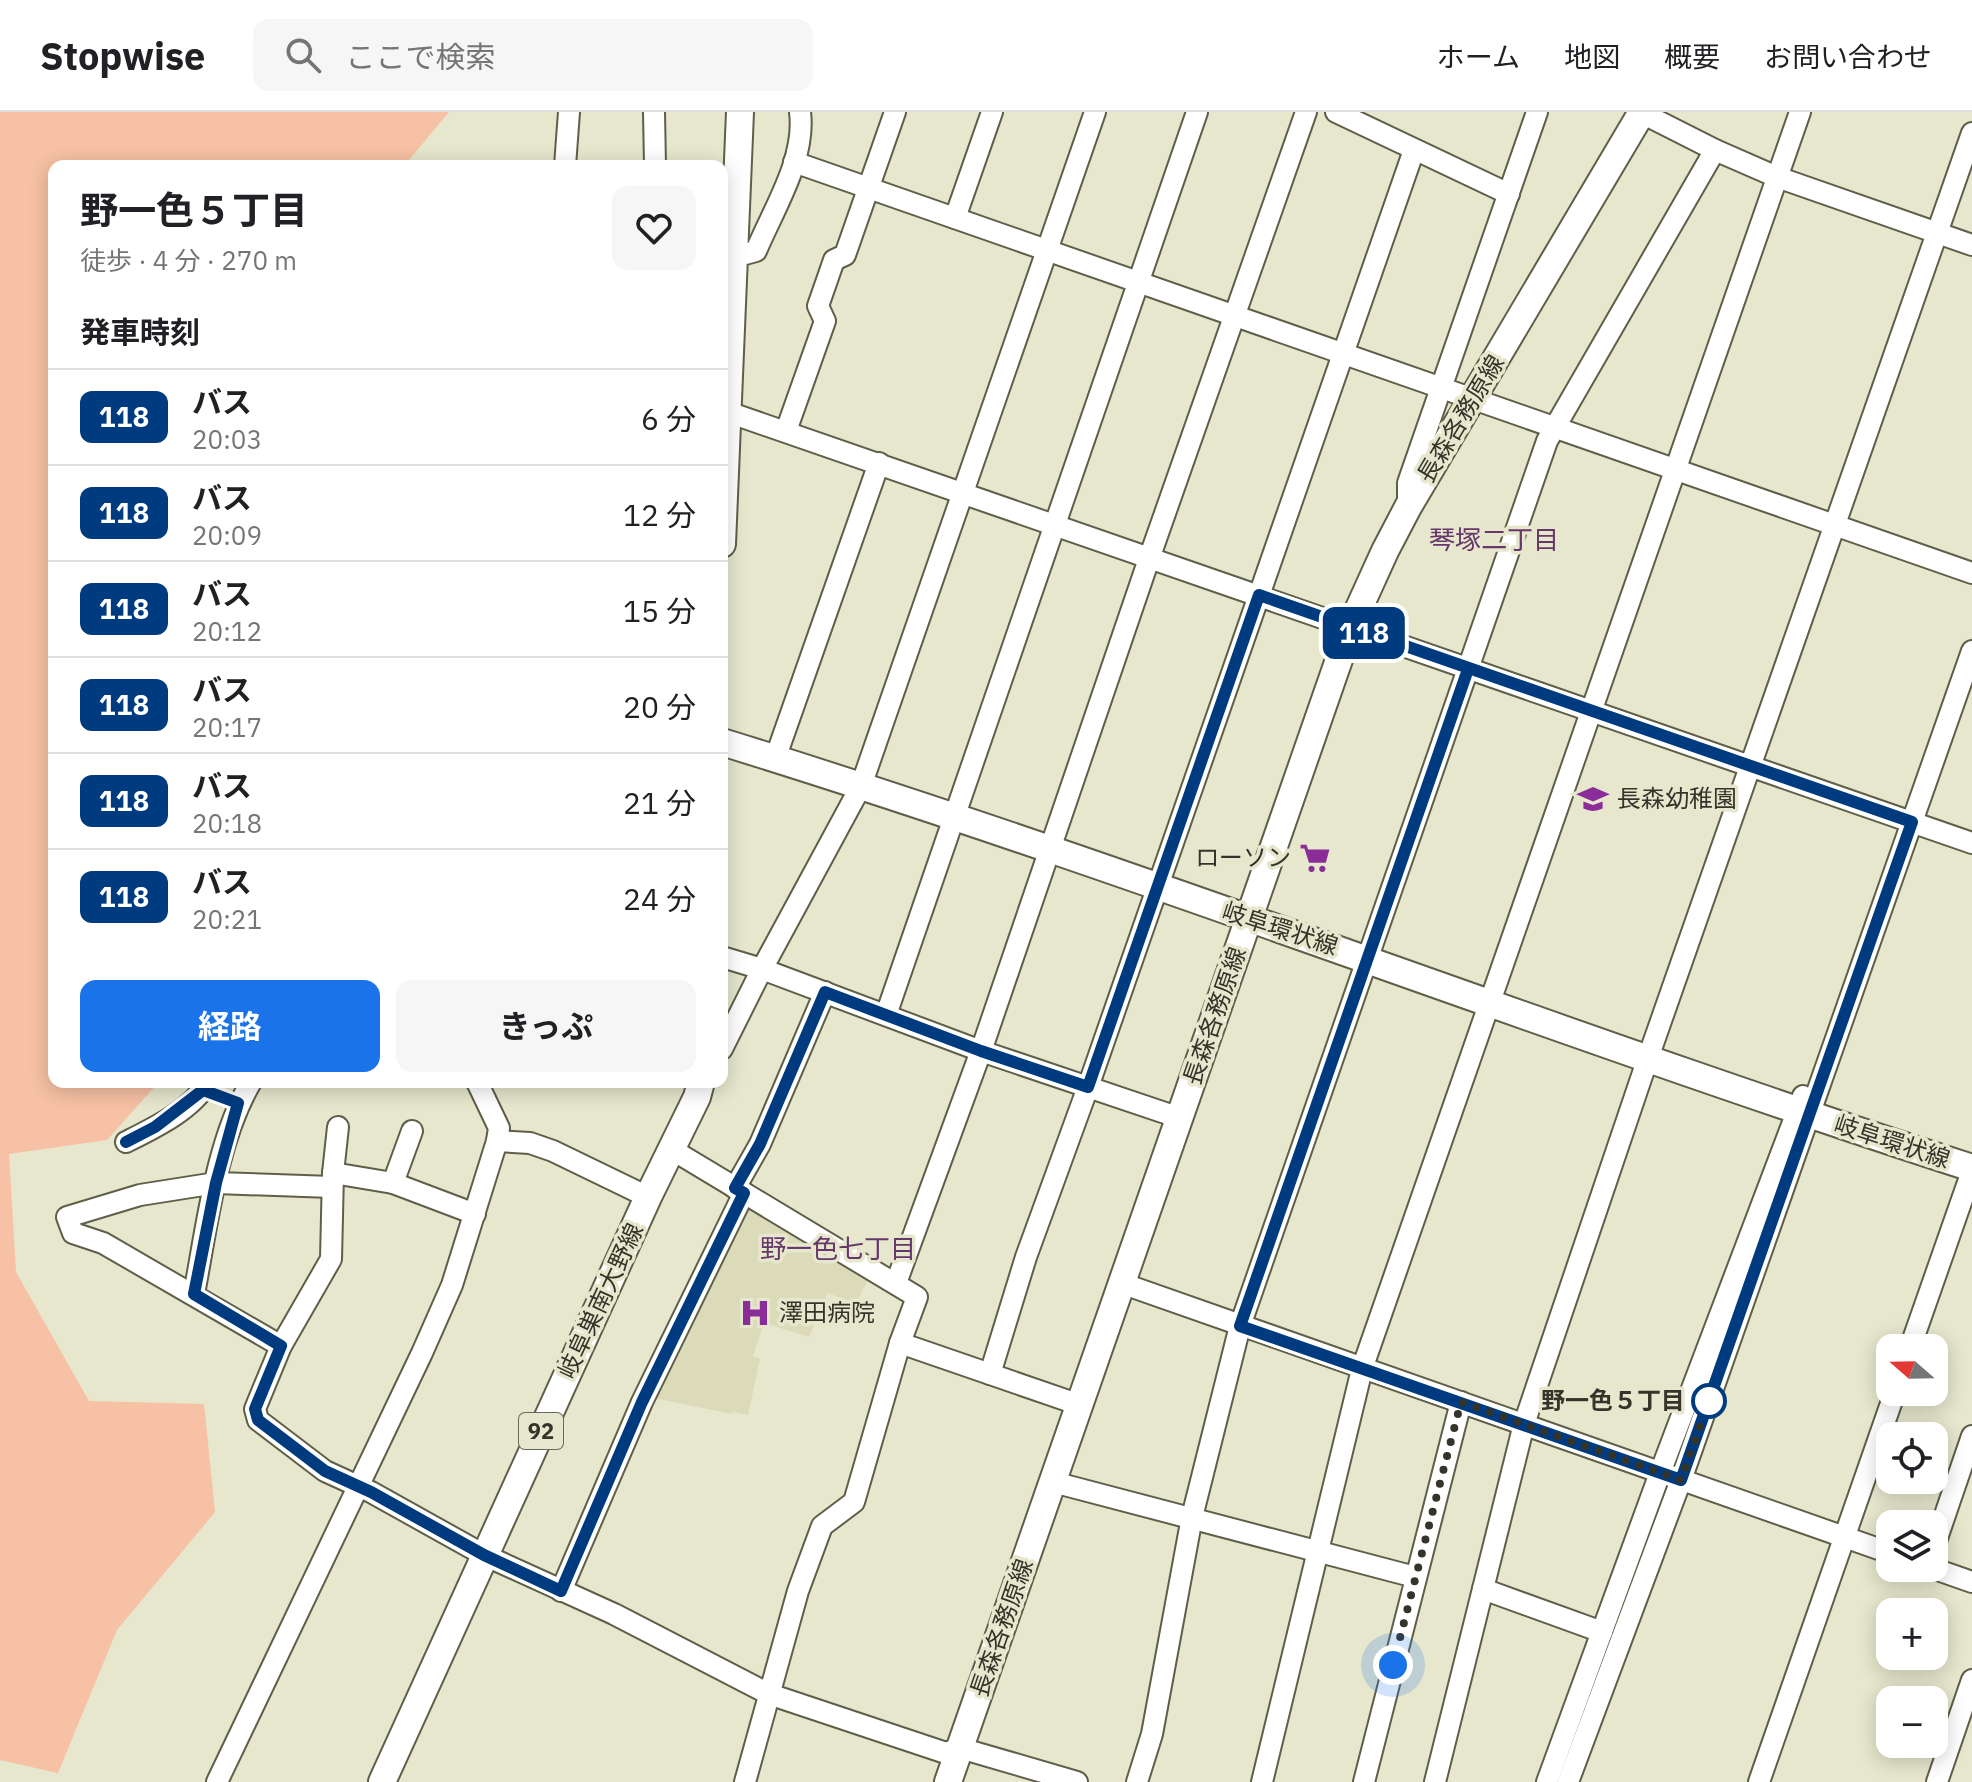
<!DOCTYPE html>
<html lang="ja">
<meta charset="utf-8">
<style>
:root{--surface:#fff;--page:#f6f6f6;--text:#202124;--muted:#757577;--line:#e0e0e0;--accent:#1a73e8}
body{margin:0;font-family:"IBM Plex Sans","Noto Sans JP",sans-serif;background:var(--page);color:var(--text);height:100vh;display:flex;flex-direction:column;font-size:30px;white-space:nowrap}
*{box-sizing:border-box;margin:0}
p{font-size:26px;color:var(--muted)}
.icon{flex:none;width:44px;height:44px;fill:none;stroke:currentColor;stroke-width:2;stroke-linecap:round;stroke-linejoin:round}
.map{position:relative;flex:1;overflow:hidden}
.sheet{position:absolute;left:48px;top:48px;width:680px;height:928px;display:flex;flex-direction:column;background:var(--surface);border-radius:16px;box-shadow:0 4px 20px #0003}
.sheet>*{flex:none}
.badge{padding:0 16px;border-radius:12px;font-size:28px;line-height:52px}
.needle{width:52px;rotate:290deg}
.controls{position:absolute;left:1876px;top:1222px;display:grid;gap:16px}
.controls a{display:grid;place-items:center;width:72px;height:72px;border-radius:16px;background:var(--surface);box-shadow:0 4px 20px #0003;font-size:40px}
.you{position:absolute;width:40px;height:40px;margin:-20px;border:6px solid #fff;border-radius:50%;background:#1a73e8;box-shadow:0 0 0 12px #1a73e833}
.map>.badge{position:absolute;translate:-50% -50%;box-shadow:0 0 0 4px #fff}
h2{padding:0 32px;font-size:30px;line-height:72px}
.round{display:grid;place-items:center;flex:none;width:84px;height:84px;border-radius:16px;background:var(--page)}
.summary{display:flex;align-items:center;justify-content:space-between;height:136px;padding:0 32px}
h1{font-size:38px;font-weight:700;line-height:60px}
.primary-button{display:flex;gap:16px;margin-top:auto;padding:16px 32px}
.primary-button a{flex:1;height:92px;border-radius:16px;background:var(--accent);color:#fff;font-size:32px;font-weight:700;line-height:92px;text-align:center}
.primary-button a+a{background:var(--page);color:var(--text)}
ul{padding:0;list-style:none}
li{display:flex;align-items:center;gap:24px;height:96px;padding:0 32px;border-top:2px solid var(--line)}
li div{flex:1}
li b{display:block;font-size:30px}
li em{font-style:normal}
li .badge{min-width:88px;font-weight:700;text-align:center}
header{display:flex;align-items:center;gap:48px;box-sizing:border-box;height:112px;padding:0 40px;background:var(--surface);border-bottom:2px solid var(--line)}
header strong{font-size:38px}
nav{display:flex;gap:44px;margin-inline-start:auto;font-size:28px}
.search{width:560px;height:72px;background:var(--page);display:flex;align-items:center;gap:20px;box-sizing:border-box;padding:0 28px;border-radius:16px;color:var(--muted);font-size:30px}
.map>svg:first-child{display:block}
</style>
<header>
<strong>Stopwise</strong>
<div class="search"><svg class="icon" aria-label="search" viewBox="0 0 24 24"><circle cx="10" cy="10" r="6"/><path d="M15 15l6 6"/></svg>ここで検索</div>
<nav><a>ホーム</a><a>地図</a><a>概要</a><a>お問い合わせ</a></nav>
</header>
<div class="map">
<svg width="1972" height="1670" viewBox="0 0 1972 1670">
<rect width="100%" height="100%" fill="#e6e7cd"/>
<!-- built -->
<path fill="#dbdbba" d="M748,1092L871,1161L856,1192L828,1181L809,1225L764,1211L753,1244L760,1247L748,1303L733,1300L732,1302L649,1285Z"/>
<!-- green -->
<path fill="#f6c1a4" d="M0,0H449L404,54H54V970H159L107,1028L9,1042L16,1160L89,1289L204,1292L215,1400L117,1518L58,1661L0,1648Z"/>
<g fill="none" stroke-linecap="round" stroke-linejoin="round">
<!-- minor casing -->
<g stroke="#5f5f49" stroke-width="24">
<g id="minor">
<path d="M654,0L655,54"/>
<path d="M1336,0L1509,82"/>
<path d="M1640,0L1715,38L1777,65L1972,133"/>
<path d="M794,50L1972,461"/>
<path d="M565,54L569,0"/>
<path d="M955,106L992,0"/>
<path d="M734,145L756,139C774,96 806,47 800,0"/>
<path d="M722,298L1972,731"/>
<path d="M786,319L825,209L818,194L834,148L845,143L895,0"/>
<path d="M1408,391V371L1537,0"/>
<path d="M775,647L879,351"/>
<path d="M722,845L762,857L981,939L1180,1006"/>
<path d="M886,903L1197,0"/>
<path d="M722,937L762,857L861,674L1095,0"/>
<path d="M338,1015L333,1061L331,1147L281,1234L255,1297L258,1308L325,1359L371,1380L484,1443L614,1502L769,1582L946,1641L960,1636L1077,1670"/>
<path d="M497,1029L530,1031L553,1039L648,1085"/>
<path d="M126,1030C154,1016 192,998 208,970"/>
<path d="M671,1037L917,1185L900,1231L854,1390L822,1414L798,1479L745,1670"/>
<path d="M333,1061L393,1071L475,1102"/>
<path d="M393,1071L412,1019"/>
<path d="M735,1076L760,1032L825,880"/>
<path d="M896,1171L981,939L1150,444L1306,0"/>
<path d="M1121,1171L1890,1441"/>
<path d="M194,1182C207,1114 216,1030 251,970"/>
<path d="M900,1231L1080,1293"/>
<path d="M281,1234L103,1131L73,1121L67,1105L140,1083L216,1071L332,1075"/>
<path d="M1910,1236L1972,1059"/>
<path d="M990,1262L1026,1145L1088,975L1414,38"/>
<path d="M1053,1370L1415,1465"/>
<path d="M1934,1435L1972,1324"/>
<path d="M1932,1456L1972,1470"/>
<path d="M1483,1477L1602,1520"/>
<path d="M561,1479L642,1290L744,1081"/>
<path d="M217,1670L422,1241L452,1173L497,1029L499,1016L477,970"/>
<path d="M1137,1670L1152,1622L1192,1405L1240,1214L1547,329L1715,38"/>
<path d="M1262,1670L1362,1257L1800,0"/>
<path d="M1364,1670L1461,1290"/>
<path d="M1435,1670L1524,1312L1648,946L1972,21"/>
<path d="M1547,1670L1660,1361L1803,984"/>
<path d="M1568,1670L1681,1368L1972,539"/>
<path d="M1759,1670L1895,1280"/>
<path d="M1937,1670L1972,1568"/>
</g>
</g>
<!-- major casing -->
<g stroke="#5f5f49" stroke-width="30">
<g id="major">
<path d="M722,432L740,0"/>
<path d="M722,630C1143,760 1553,921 1972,1056"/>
<path d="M382,1670L648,1085L697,985L701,970"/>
<path d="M948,1670L1350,516L1385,439L1408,395L1642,0"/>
</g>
</g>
<!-- minor -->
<use href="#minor" stroke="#fff" stroke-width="20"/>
<!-- major -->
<use href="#major" stroke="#fff" stroke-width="26"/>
</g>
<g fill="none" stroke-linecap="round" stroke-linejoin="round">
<!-- line casing -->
<g stroke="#fff" stroke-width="18">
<path id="line" d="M126,1030L155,1015L203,978L238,991L216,1071L194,1182L281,1234L255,1297L258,1308L325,1359L371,1380L484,1443L561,1479L642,1290L744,1081L735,1076L760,1032L825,880L981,939L1088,975L1259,483L1912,710L1681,1368L1240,1214L1466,563"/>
</g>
<!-- line -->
<use href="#line" stroke="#003b80" stroke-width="12"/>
<!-- walk -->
<path stroke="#34342a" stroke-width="8" stroke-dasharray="0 14.4" d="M1393,1553L1461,1290L1681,1368L1709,1289"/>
</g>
<!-- icons -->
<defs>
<g id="school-bare" transform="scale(2.4)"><path d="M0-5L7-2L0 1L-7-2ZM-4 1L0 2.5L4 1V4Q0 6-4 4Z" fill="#8b2d98" stroke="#e6e7cd" stroke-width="2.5" paint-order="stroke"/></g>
<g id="supermarket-bare" transform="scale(2.4)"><path d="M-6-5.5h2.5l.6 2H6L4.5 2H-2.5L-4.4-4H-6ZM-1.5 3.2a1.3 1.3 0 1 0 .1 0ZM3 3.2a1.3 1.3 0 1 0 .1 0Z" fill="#8b2d98" stroke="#e6e7cd" stroke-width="2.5" paint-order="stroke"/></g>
<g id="hospital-bare" transform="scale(2.4)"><path d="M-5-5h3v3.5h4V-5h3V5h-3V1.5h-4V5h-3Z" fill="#8b2d98" stroke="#e6e7cd" stroke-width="2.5" paint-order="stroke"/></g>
</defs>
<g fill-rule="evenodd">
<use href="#school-bare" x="1593" y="687"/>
<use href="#supermarket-bare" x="1315" y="746"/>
<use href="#hospital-bare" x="755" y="1201"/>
</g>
<!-- markers -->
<circle fill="#fff" stroke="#003b80" stroke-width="4" cx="1709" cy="1289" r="16"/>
<g text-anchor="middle" stroke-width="7" stroke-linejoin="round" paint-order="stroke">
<!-- shield labels -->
<rect fill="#e6e7cd" stroke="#696a5b" stroke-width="2" x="519" y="1301" width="44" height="36" rx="6"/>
<g font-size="22" font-weight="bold" fill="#34342a">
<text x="541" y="1327">92</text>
</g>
<!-- street labels -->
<g font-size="24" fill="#34342a" stroke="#e6e7cd">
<text transform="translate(1461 307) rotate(-59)" y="8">長森各務原線</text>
<text transform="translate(1280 817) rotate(18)" y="8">岐阜環状線</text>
<text transform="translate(1215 904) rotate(-71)" y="8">長森各務原線</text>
<text transform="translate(1892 1030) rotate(18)" y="8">岐阜環状線</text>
<text transform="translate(601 1189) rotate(-65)" y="8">岐阜巣南大野線</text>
<text transform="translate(1002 1516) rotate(-71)" y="8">長森各務原線</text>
</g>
<!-- poi labels -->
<g font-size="24" fill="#34342a" stroke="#e6e7cd" text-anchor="start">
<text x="1617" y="695">長森幼稚園</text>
<text x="1291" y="754" text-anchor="end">ローソン</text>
<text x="779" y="1209">澤田病院</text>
</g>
<!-- stop labels -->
<g font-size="24" font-weight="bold" fill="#34342a" stroke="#e6e7cd" text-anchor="end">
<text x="1685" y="1297">野一色５丁目</text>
</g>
<!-- neighbourhood labels -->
<g font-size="26" fill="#65376b" stroke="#e6e7cd">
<text x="1494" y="437">琴塚二丁目</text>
<text x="838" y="1146">野一色七丁目</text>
</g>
</g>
</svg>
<div class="controls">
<a><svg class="needle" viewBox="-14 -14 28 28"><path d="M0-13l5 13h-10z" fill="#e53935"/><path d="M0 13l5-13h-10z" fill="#757577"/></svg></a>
<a><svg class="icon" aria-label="locate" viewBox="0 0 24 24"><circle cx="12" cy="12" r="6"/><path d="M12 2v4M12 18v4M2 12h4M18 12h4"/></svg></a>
<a><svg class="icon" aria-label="layers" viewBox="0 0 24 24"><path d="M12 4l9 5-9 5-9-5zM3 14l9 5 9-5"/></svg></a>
<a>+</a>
<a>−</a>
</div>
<div class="you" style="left:1393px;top:1553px"></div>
<b class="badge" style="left:1364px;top:521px;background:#003b80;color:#fff">118</b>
<section class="sheet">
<div class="summary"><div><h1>野一色５丁目</h1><p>徒歩 · 4 分 · 270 m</p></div><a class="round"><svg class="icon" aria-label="heart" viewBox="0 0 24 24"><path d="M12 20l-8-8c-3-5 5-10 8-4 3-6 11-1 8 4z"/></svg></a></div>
<h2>発車時刻</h2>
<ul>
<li><span class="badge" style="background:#003b80;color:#fff">118</span><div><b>バス</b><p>20:03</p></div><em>6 分</em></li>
<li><span class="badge" style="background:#003b80;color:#fff">118</span><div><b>バス</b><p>20:09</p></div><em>12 分</em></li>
<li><span class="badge" style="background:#003b80;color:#fff">118</span><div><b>バス</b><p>20:12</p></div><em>15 分</em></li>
<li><span class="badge" style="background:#003b80;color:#fff">118</span><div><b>バス</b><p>20:17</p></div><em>20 分</em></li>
<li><span class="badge" style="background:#003b80;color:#fff">118</span><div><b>バス</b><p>20:18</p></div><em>21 分</em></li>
<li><span class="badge" style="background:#003b80;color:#fff">118</span><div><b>バス</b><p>20:21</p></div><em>24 分</em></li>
</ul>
<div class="primary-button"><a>経路</a><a>きっぷ</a></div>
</section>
</div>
